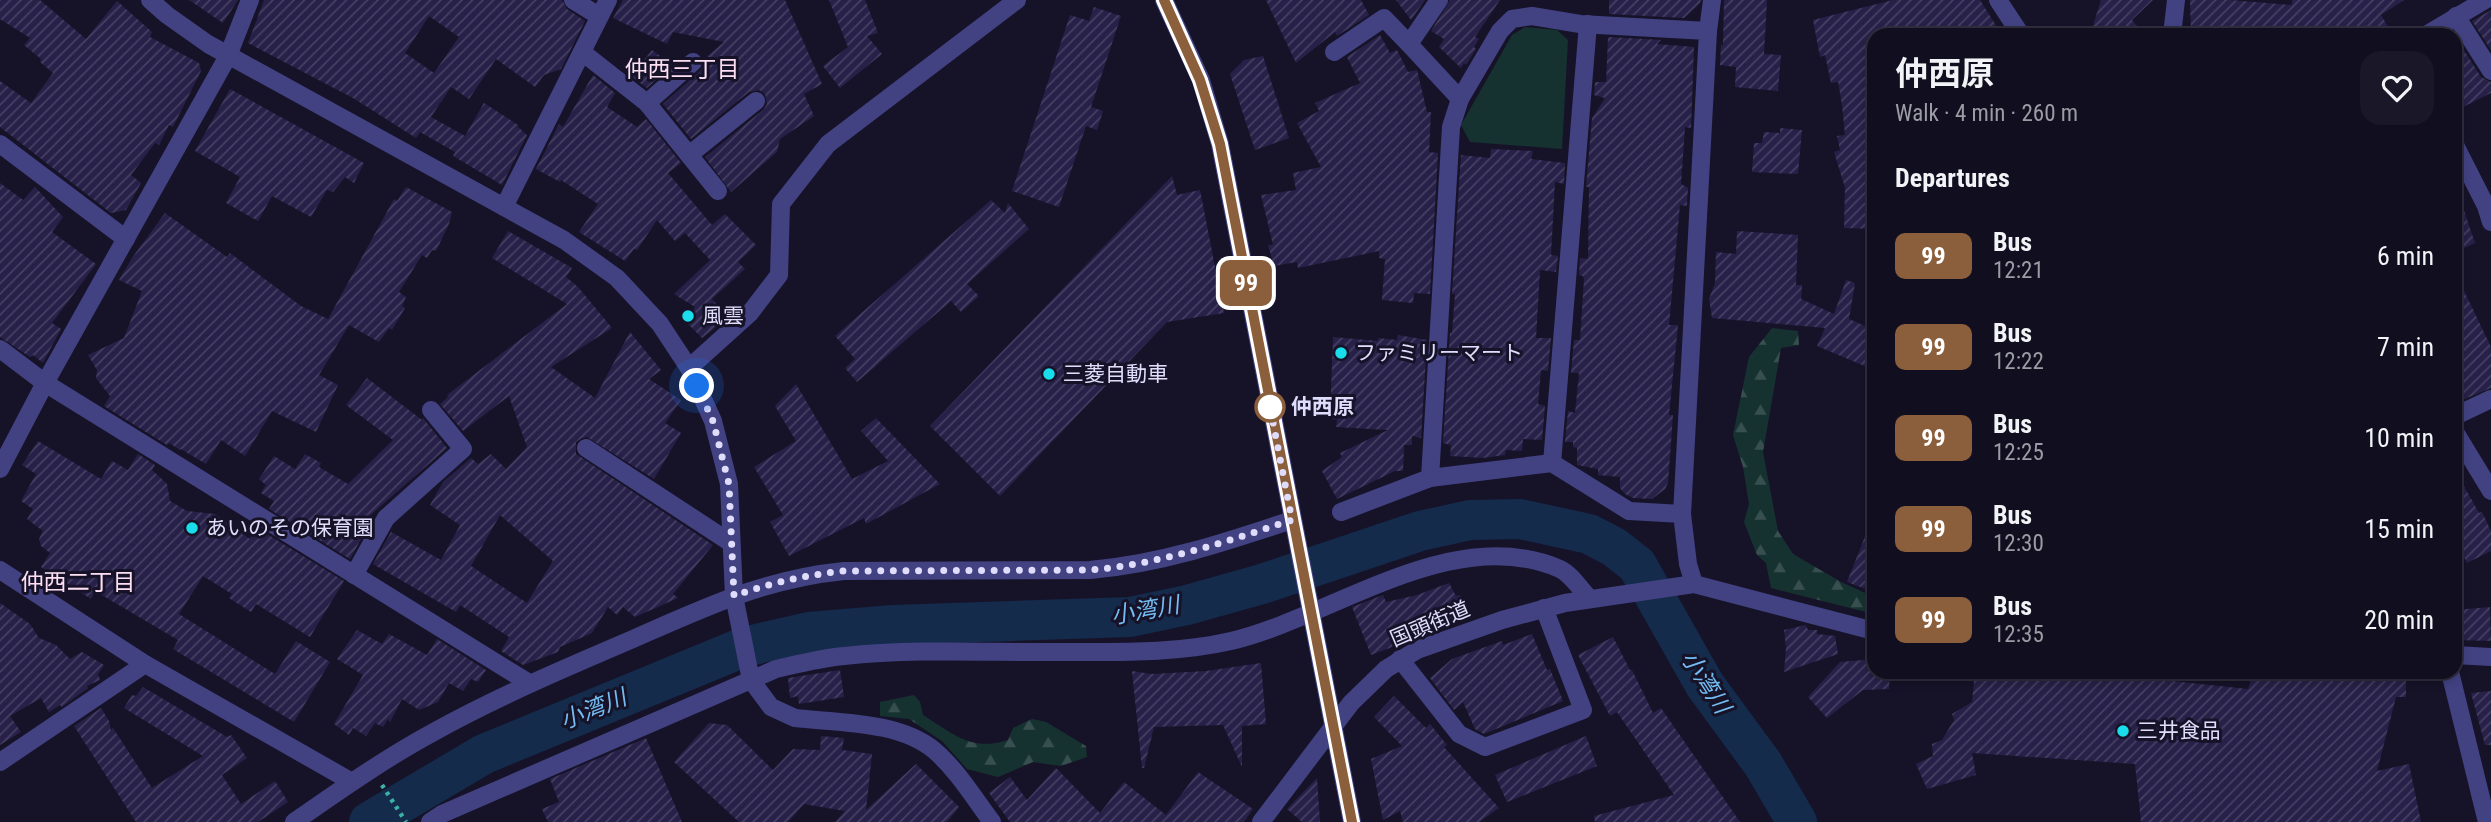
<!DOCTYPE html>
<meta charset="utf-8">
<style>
:root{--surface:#100e1f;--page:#191728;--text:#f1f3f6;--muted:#9c9ca4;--line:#302e3d}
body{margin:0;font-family:"Roboto Condensed","Noto Sans JP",sans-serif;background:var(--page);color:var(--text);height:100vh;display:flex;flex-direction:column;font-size:26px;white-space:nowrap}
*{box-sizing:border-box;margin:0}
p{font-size:23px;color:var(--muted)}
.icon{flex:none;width:38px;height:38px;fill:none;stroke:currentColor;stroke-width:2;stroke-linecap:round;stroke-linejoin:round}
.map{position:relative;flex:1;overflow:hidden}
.panel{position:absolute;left:1867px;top:28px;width:595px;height:651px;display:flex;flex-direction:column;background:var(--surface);border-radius:21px;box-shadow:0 4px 10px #0003,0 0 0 2px var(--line)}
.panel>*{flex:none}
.badge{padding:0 14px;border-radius:10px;font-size:24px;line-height:46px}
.you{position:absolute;width:35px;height:35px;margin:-18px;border:5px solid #fff;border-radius:50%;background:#1a73e8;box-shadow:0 0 0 10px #1a73e833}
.map>.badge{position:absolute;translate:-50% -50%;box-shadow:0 0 0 4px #fff}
h2{padding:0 28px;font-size:26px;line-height:63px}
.round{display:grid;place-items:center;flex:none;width:74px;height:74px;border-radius:21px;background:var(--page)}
.head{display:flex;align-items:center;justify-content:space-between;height:119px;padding:0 28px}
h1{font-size:33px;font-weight:700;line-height:52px}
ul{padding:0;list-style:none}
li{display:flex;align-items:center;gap:21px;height:91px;padding:0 28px}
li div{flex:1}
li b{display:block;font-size:26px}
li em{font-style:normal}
li .badge{min-width:77px;font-weight:700;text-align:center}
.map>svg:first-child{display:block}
</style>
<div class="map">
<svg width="2491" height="822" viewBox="0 0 2491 822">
<defs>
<pattern id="forest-firs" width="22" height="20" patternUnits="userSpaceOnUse" patternTransform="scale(1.75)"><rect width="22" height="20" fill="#163230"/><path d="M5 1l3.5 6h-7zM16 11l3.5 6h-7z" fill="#384f4f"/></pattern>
<pattern id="building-hatch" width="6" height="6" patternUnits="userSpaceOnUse" patternTransform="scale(1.75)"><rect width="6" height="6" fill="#272048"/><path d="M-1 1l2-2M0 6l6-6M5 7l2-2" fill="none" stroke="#464063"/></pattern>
</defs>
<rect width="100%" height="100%" fill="#161329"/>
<!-- green -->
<path fill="#163230" d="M1525,27L1557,30L1568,40L1562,149L1470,142L1461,125L1512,35Z"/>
<!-- forest -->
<g fill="url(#forest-firs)">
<path d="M1772,328L1798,331L1799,345L1781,348L1763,452L1778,531L1793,554L1841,582L1874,597V614L1771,588L1766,563L1757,555L1744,522L1749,504L1743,467L1733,435L1749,357Z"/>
<path d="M914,695L920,702L923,715C953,734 972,752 1008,740L1013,728L1032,719L1046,722L1086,746L1087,757L1061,766L1033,762L998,777L967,769L942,741L909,719L880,716V702Z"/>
</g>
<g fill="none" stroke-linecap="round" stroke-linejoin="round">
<!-- river -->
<path stroke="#142b4c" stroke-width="40" d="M369,822L484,754L744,647L809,632L893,625L1130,617L1187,605L1262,584L1420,531L1470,520L1520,519L1589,534L1614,547L1637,565L1705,685L1763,764L1797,822"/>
</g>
<!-- building -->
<g fill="url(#building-hatch)" fill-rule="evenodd">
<path d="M0,0H40L86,39L117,1L152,32L150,37L199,63L201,71L173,127L169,125L159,145L155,143L131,175L141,183L126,210L111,213L0,127V81L31,103L53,73L40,62L41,59L24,45L30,38L0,19Z"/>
<path d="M189,0H238L223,23Z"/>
<path d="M264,0H562L567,9L585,21L561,69L544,75L535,87L496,59L469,99L451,87L431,117L465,136L484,103L518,125V127L527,135L502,185L453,156L455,152L420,132L416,138L353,98L248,43ZM429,16L459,37L434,73L405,53Z"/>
<path d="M623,0H785L822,84L804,94L814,116L780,139L777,152L731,192L705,157L763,110L767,104L765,94L759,90L749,92L691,139L663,104L701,70L704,59L724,42L673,32L667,44L613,18Z"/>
<path d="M829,0H865L878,33L867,36L882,54L840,88L823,66L848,47Z"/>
<path d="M1266,0H1361L1369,15L1337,36L1335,32L1296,63Z"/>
<path d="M1396,0H1425L1411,20Z"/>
<path d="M1450,0H1500L1475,37L1479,39L1474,47L1476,49L1466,65L1464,63L1461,68L1439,47L1444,39L1431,31Z"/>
<path d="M1609,0H1701L1700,3L1684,18L1609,14Z"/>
<path d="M1724,0H1767L1764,54L1781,55L1778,91L1735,87L1736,67L1720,65L1721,45H1723Z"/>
<path d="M1893,0H1980L2002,35H1874V43L1869,44L1874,70V229L1844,228L1845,188L1834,152L1840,150L1837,136L1845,135L1842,105L1838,82L1831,83L1825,55L1820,57L1813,20Z"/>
<path d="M2101,0H2153L2132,20L2144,35H2090Z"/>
<path d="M2190,0H2230L2292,5V0H2404L2381,15L2393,35H2191Z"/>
<path d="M1094,7L1121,16L1091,107L1103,111L1097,130L1086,126L1059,207L1012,191L1070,15L1089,21Z"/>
<path d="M2491,10V50L2472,21Z"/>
<path d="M1380,35L1390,53L1397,50L1408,72L1417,70L1427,112H1431L1429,152L1438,153L1430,294L1414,293L1413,303L1382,300L1385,259L1379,258V251L1298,268L1297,262L1274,266L1268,245H1273L1261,195L1296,190L1293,173L1321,167L1297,123L1319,111L1315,103L1360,83L1347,57Z"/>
<path d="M2455,36L2481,77L2491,82V93L2455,111Z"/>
<path d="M1608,37L1661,40L1657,44L1694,47L1691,128L1685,127L1681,184L1688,188L1687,202V206L1680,205L1669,325H1678L1669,415H1673L1668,483L1665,489L1652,499L1633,498L1625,494L1620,488V477L1598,475V469L1577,465V448L1573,447V442H1565L1568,411L1575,413L1579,373H1571L1574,340H1580L1584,279L1583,276L1579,275L1580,258L1588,259L1589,187H1586L1592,118L1605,98L1594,95L1595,82H1606Z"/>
<path d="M652,50L672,65L647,88L631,76Z"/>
<path d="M1263,56L1289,138L1255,150L1230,74L1244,60Z"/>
<path d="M593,75L615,93L607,107L637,127L646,119L681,163L668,173L712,225L725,214L756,245L738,262L745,269L712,299L729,317L702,338L686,322L695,307L674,294L710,260L685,233L675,241L657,220L637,250L634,249L625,261L579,232L598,204L561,180L560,182L536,169L559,124L563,127Z"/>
<path d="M230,89L364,163L354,183L345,177L333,192L327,190L311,217L272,196L258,221L226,203L240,177L195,151Z"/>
<path d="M1780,128L1802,130L1798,174L1752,172L1754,143H1762L1764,132L1780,133Z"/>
<path d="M1491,149L1533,151L1531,159L1565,163L1564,184L1555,182L1551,255L1558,256L1556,272L1540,270L1536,338H1551L1548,371L1541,370L1538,404L1545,406L1542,440L1523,439L1522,451L1506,450L1505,455L1483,458L1450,456L1451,445L1443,443L1450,333H1452L1455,294H1452L1461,155L1490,158Z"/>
<path d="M1172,176L1177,195L1200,190L1224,313L1167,322L1000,496L930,426Z"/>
<path d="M0,183L23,200L35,187L63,217L52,232L96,264L52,323L61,329L43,363L33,355L30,357L0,337Z"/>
<path d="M406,187L452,212L449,224L436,251L432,250L427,258L422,255L399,292L406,297L402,306L405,308L392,330L389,328L379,342L349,325L319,375L338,385L316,432L272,411L245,456L221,440L206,464L181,449L180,450L169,443L167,445L104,406L110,396L96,378L97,370L88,355L124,338L142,291L119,280L132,258L165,213L227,257L230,253L301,306L328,319L394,199L397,201Z"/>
<path d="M2458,193L2475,243L2455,252V194Z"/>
<path d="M991,200L1005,213L1008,203L1029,229L967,284L979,296L961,312L951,301L857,382L845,368L855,359L835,336Z"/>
<path d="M508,231L572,268L566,277L578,287L612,328L551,367L595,398L630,332L661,370L649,379L681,400L665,423L681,433L654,479L587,437L582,438L576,442V454L713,545L673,594L678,598L635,617L623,607L617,615L608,607L592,633L560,647L558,652L523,665L501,651L509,637L460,605L456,612L373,564L391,532L441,560L460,525L430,505L443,482L471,458L478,464L491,454L506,469L527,447L509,396L463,431L440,404L448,397L447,395L567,304L492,258ZM500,515L553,561L527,603L471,566Z"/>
<path d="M1737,231L1798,235L1796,285H1802L1801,299L1834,314L1846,280L1855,283L1849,319L1874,330V370L1817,346L1825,328L1712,318L1709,299L1715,283L1716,252L1736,254Z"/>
<path d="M2455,272L2491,347V388L2455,403Z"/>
<path d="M1398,335L1427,340L1421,438L1412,436V445H1404L1403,471H1395L1337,499L1322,471L1342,457L1340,453L1388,430L1336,427L1337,420L1330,418L1333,337L1378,341V338L1397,340Z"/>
<path d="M367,378L422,420L423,418L447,448L366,519L371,521L350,559L269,509L274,501L261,493L266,485L259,479L274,456L295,469L305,454L321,463L319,467L348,484L393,440L346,405Z"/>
<path d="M796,384L852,479L888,461L861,431L876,418L940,484L866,524L864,518L789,556L770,522L783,515L754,467L796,441L775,406Z"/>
<path d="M38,441L101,479L112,461L128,470L138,454L155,465L152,470L167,484L170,501L187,511L215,514L250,539L257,528L344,581L310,637L256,604L251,612L229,598L232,594L203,576L179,614L275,674L296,641L330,662L294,722L173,649L178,640L95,591L91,599L41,567L50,553L41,546L39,539L43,531L27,519L33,509L21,501L36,474L22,465Z"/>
<path d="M2455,470L2479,513L2482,512L2491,531V551L2467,563L2455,540Z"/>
<path d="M1873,516L1874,517V592L1847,582Z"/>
<path d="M1449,583L1456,596L1460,595L1467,613L1401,639L1403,643L1371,655L1352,607L1383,595L1386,602L1417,595Z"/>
<path d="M0,603L30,624L39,638L56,645L70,659L82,652L104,665L98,674L100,680L87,686L88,688L62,707L60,705L49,712L41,698L10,716L21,732L0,745Z"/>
<path d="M2490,607L2491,641L2455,640V610Z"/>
<path d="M1806,625L1808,630H1817V634L1835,636L1838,654L1784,672L1786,648L1784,630Z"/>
<path d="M357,630L382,644L389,634L427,655L437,639L486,670L478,682L471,679L463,691L449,683L438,702L419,710L402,699L390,722L388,719L383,727L375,723L366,736L353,728L349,735L334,724L363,675L337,659Z"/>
<path d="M1532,634L1547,670L1550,669L1563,701L1484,734L1475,729L1463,702L1454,710L1430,678L1452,659L1502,641L1503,645Z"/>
<path d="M1613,637L1630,670H1632L1653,713L1661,708L1740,822H1595L1594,816L1674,795L1617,712L1610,716L1578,655Z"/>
<path d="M1874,659V672H1890L1889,689L1863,690L1827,718L1808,697L1840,662Z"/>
<path d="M1261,663L1266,724L1242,726V767L1223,725L1154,727L1144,768H1142L1132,671L1152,674L1206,671Z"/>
<path d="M840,670L844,697L799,704L798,696L790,698L788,678Z"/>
<path d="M1975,672H2087L2248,689L2252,677L2326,672H2406V697H2396L2377,771L2409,764L2421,822H2141L2135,764L1972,753L1976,775L1927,789L1916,764L1933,756L1932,744L1942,740L1954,720L1952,714L1972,702Z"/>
<path d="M143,687L227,737L231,735L247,758L222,775L241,804L275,781L288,802L258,822H136L74,726L101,708L109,721L111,731L113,728L152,788L203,756L124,708L132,695L136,696Z"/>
<path d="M2491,691V745H2485L2471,693Z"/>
<path d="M1394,696L1426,728L1430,724L1447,745L1444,747L1499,808L1479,822H1403L1400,811L1383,820L1371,759L1402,746L1374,717Z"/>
<path d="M709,723L727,725L773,770L793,749L820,750L821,736L844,738L842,750L872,754L866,810L916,764L959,807L947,822H835L845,811L804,804L788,822H739L674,762Z"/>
<path d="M1586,736L1597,766L1507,802L1495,775Z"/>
<path d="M646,738L682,822H548L542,809L559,802L550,779Z"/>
<path d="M1056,768L1100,813L1124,782L1166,815L1198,772L1253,809L1244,822H1010L989,793L1010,777L1027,800Z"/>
<path d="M1317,778L1320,822H1302L1287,809Z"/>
</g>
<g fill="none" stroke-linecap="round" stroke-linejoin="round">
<!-- path -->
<path stroke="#3bb2a7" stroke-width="4.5" stroke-dasharray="3.5 5" stroke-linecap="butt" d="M382,785L406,822"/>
<!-- minor -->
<g stroke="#424283" stroke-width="18">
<path d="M150,0L167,15L208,44L564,240L617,278L660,324L689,368L713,421L729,484L734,596L751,680L771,707L795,718C839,723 900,721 935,751C957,770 974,798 992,822"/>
<path d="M573,0L599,16"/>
<path d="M1164,0L1201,80L1220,144L1352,822"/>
<path d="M1439,0L1409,44L1460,99"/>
<path d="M1998,0L2021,35"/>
<path d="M2456,16L2491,71"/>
<path d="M1708,31L1712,0"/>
<path d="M2172,35L2176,0"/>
<path d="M2426,35L2485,0"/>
<path d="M582,52L647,103L718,191"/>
<path d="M1334,52L1384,18L1409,44"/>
<path d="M647,103L693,62"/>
<path d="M0,144L126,239"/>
<path d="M2455,145L2486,206L2491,222"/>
<path d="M689,155L756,101"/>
<path d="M504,207L608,0"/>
<path d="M0,349L45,383L529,683"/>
<path d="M689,368L750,313L779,275L781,204L828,144L1017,0"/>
<path d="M2455,416L2491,399"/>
<path d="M2455,432L2491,491"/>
<path d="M586,448L731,543"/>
<path d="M1552,463L1588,24"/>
<path d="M0,469L45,383L228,56L250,0"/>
<path d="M1430,478L1451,127L1460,99L1500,31L1512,19L1532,16L1580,24L1708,31L1682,514L1688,564L1694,584"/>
<path d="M1341,512L1430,478L1552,463L1629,511L1682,514"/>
<path d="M0,570L145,664L352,782"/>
<path d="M354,575L386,518L463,449L431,410"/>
<path d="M2455,655L2491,657"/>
<path d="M1400,659L1459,734L1485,747L1583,710L1544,608"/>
<path d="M2450,672L2487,822"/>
<path d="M0,762L145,664"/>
<path d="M294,822C339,791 384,759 432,733C497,697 565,668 633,639C706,607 764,579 844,571L1090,570C1160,564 1226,542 1292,520"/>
<path d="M430,822L442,814L776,669C798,664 821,658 844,656C919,648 997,653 1072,652C1125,652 1179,653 1231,641C1333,617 1453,522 1560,569C1571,574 1581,590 1590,599"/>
<path d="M1261,822L1351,703L1386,669L1417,650L1502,620L1565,603L1694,584L1874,631"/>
</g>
</g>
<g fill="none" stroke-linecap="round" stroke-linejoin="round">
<!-- line casing -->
<g stroke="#fff" stroke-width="16">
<path id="line" d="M1164,0L1200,80L1220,144L1352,822"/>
</g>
<!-- line -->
<use href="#line" stroke="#8b5e3c" stroke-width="10"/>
<!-- walk -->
<path stroke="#e0ddfc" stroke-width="7" stroke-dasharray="0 12.6" d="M697,386L713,421L729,484L734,596C770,583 806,575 844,571L1090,570C1160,564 1225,542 1292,520L1270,407"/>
</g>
<!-- markers -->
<g fill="#1addeb" stroke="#161329" stroke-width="2.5">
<circle cx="688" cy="316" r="7"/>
<circle cx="1341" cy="353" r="7"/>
<circle cx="1049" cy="374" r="7"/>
<circle cx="192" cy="528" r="7"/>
<circle cx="2123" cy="731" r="7"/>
</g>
<circle fill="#fff" stroke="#8b5e3c" stroke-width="3.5" cx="1270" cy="407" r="14"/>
<g text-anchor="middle" stroke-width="6" stroke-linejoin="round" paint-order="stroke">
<!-- poi labels -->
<g font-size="21" fill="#e0ddfc" stroke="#161329" text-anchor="start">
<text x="702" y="323">風雲</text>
<text x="1355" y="360">ファミリーマート</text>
<text x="1063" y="381">三菱自動車</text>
<text x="206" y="535">あいのその保育園</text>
<text x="2137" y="738">三井食品</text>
</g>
<!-- stop labels -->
<g font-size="21" font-weight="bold" fill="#e0ddfc" stroke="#161329" text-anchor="start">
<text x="1291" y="414">仲西原</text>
</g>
<!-- street labels -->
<g font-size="21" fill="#e0ddfc" stroke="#161329">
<text transform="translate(1430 624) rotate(-23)" y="7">国頭街道</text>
</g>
<!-- neighbourhood labels -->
<g font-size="23" fill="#fcdff3" stroke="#161329">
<text x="682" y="77">仲西三丁目</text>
<text x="78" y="590">仲西二丁目</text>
</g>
<!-- water labels -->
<g font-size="23" font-style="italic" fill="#74bdf3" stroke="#161329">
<text transform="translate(1145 610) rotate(-10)" y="8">小湾川</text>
<text transform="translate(1706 682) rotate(57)" y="8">小湾川</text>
<text transform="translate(593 709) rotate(-22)" y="8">小湾川</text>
</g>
</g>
</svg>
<div class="you" style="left:697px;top:386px"></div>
<b class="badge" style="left:1246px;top:283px;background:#8b5e3c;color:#fff">99</b>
<section class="panel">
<div class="head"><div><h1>仲西原</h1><p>Walk · 4 min · 260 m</p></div><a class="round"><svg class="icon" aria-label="heart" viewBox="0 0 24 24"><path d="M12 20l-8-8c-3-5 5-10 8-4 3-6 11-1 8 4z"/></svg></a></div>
<h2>Departures</h2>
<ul>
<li><span class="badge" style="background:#8b5e3c;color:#fff">99</span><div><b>Bus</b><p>12:21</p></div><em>6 min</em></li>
<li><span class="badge" style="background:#8b5e3c;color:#fff">99</span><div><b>Bus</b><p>12:22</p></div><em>7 min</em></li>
<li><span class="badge" style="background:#8b5e3c;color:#fff">99</span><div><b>Bus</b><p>12:25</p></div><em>10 min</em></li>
<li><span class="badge" style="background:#8b5e3c;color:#fff">99</span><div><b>Bus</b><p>12:30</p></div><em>15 min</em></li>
<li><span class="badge" style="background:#8b5e3c;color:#fff">99</span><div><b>Bus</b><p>12:35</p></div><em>20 min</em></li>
</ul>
</section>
</div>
